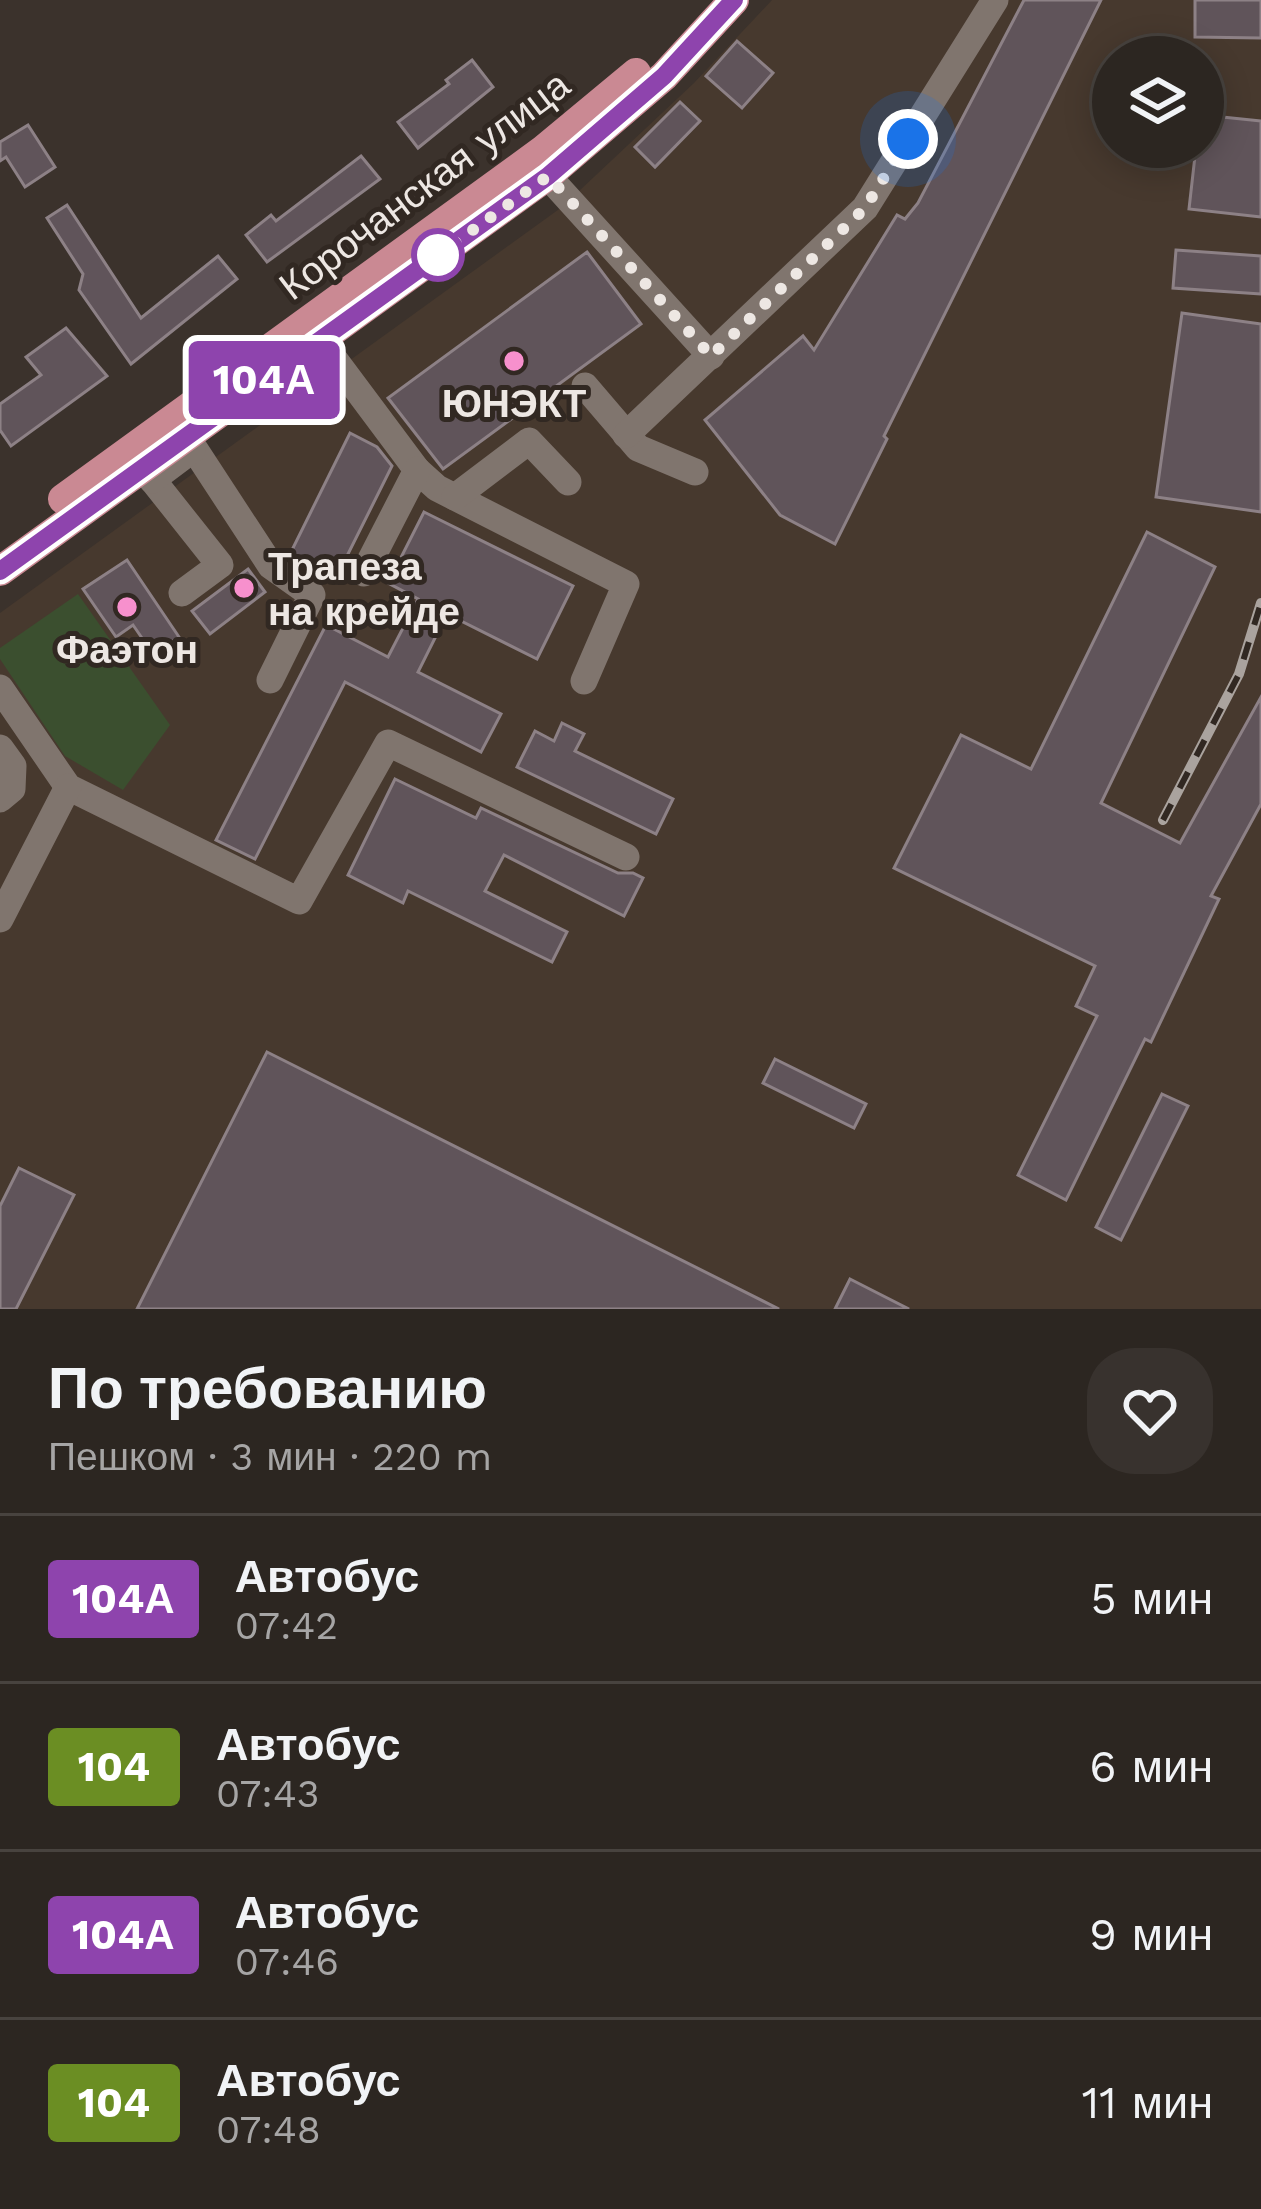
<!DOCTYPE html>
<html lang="ru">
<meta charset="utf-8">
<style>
:root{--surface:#2c2621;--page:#38322e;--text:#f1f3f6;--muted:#a6a5a5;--line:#48433f}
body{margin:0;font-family:"Work Sans",sans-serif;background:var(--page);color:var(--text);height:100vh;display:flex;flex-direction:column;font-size:45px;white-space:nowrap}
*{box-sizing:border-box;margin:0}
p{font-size:39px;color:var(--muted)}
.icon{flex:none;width:66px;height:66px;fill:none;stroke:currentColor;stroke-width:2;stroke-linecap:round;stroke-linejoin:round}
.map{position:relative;height:1309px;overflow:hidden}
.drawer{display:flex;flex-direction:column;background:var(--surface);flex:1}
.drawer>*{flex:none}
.badge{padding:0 24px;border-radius:9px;font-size:42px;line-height:78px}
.tools{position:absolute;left:1092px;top:36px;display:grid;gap:24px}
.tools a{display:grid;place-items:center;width:132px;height:132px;border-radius:50%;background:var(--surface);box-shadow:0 6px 30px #0003,0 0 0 3px var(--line);font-size:60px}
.you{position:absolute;width:60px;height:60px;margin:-30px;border:9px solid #fff;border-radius:50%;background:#1a73e8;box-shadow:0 0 0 18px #1a73e833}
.map>.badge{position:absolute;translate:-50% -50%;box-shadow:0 0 0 6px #fff}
.round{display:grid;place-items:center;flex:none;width:126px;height:126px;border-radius:48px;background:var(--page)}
.summary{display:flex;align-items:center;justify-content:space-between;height:204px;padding:0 48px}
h1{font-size:57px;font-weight:800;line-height:90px}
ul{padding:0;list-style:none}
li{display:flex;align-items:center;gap:36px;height:168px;padding:0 48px;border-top:3px solid var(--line)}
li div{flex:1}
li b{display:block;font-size:45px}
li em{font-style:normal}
li .badge{min-width:132px;font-weight:700;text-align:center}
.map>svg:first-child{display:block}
</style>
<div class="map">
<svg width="1261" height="1309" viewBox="0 0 1261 1309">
<rect width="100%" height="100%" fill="#3b322c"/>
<!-- built -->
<path fill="#47392e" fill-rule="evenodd" d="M772,0H1261V1309H0V613L562,207L694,83ZM1113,57H1203V147H1113Z"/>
<!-- green -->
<path fill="#3b4f2f" d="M78,594L170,725L123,790L65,756L0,659V648Z"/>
<!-- building -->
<g fill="#60545a" stroke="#8d8186" stroke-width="3">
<path d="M1024,0H1101L884,436L887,439L835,544L780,515L705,420L803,336L814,350L897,215L905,219L918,203Z"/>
<path d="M1195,0H1261V38L1195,37Z"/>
<path d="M737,41L773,73L742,108L706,76Z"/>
<path d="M472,60L493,87L418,148L398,122L449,84L446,80Z"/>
<path d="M680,102L700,121L655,167L635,147Z"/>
<path d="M1203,115L1261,121V217L1189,209L1196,147H1203Z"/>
<path d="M28,125L55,167L25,187L6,157L0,161V142Z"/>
<path d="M361,156L380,179L267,262L246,235L271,215L276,221Z"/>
<path d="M67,205L141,318L218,256L237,279L131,364L79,290L83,274L47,218Z"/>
<path d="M1176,250L1261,256V294L1173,288Z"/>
<path d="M587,252L641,324L443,469L388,398Z"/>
<path d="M1182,313L1261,324V512L1156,497Z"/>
<path d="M66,328L107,376L11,446L0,430V404L41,375L26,357Z"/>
<path d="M350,433L377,447L392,466L335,580L289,556Z"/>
<path d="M424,512L573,586L537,659L447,614L418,672L501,714L481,752L345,682L255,859L216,840L326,625L388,657L418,599L388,583Z"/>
<path d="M1147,532L1215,567L1101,803L1180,843L1261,697V804L1211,896L1219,899L1151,1042L1145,1039L1066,1200L1018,1175L1097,1016L1076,1006L1095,966L894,868L961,735L1031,769Z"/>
<path d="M127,560L179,637L153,654L133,625L116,637L83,589Z"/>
<path d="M248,569L265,592L210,634L192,611Z"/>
<path d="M562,723L584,734L575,751L673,799L656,834L517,767L535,731L554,741Z"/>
<path d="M395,779L476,818L481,808L618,873H633L643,878L624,916L504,855L485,891L567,932L552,962L408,891L403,903L348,875Z"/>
<path d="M267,1052L779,1309H137Z"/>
<path d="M775,1059L866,1104L854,1128L763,1083Z"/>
<path d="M1162,1094L1188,1106L1121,1240L1096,1227Z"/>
<path d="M19,1168L74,1195L16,1309H0V1206Z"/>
<path d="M850,1279L909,1309H835Z"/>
</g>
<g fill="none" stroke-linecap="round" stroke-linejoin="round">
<!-- minor -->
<g stroke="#80756e" stroke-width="27">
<path d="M534,161L711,356"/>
<path d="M320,340L417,470L437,488L626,584L584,681"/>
<path d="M585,386L638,448L695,472"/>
<path d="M626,435L865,208L995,0"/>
<path d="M186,436L271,566L312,595L270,680"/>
<path d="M143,468L220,565L182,593"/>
<path d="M152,480L192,450"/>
<path d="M455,497L529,441L568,482"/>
<path d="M364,573L417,470"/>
<path d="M0,688L68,787L299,901L388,743L626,857"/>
<path d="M0,748L13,766L12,789L0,799"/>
<path d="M0,919L68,787"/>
</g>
<!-- major -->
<g stroke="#ca8993" stroke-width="30">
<path d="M63,499L542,151L636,73"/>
<path d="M0,571L547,176L664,76L734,0"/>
</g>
<!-- rail casing -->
<g stroke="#aaa39e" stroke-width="10">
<path id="rail" d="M1163,820L1239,674L1261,603"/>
</g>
<!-- rail -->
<use href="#rail" stroke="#312822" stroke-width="6" stroke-dasharray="18" stroke-linecap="butt"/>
</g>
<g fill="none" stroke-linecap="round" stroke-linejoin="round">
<!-- line casing -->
<g stroke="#fff" stroke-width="27">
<path id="line" d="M0,571L548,176L664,76L734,0"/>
</g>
<!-- line -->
<use href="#line" stroke="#8e44ad" stroke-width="18"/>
<!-- walk -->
<path stroke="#ede7e3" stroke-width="12" stroke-dasharray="0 21.6" d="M438,255L548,176L711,356L865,208L908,139"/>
</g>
<!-- markers -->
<circle fill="#fff" stroke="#8e44ad" stroke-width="6" cx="438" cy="255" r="24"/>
<g fill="#f790cd" stroke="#312822" stroke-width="4.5">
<circle cx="514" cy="361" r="12"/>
<circle cx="244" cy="588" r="12"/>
<circle cx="127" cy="607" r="12"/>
</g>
<g text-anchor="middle" stroke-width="10" stroke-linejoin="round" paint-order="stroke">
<!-- street labels -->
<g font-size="39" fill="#ede7e3" stroke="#312822">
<text transform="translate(424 185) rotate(-37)" y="14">Корочанская улица</text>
</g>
<!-- poi labels -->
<g font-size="39" font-weight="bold" fill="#ede7e3" stroke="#312822">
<text x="514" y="417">ЮНЭКТ</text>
<text x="268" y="580" text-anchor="start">Трапеза<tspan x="268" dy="45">на крейде</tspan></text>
<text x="127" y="663">Фаэтон</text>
</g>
</g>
</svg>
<div class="tools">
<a><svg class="icon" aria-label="layers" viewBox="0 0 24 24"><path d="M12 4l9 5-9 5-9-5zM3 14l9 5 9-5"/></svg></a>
</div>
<div class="you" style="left:908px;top:139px"></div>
<b class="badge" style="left:264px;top:380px;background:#8e44ad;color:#fff">104А</b>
</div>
<section class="drawer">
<div class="summary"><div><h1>По требованию</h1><p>Пешком · 3 мин · 220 m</p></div><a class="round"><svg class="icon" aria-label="heart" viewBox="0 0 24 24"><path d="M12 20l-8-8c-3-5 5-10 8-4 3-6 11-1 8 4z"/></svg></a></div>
<ul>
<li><span class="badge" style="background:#8e44ad;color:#fff">104А</span><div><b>Автобус</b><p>07:42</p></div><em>5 мин</em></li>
<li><span class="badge" style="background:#6b8e23;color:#fff">104</span><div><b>Автобус</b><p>07:43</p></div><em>6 мин</em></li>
<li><span class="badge" style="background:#8e44ad;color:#fff">104А</span><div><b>Автобус</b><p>07:46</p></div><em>9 мин</em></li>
<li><span class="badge" style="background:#6b8e23;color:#fff">104</span><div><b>Автобус</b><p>07:48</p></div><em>11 мин</em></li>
</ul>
</section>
